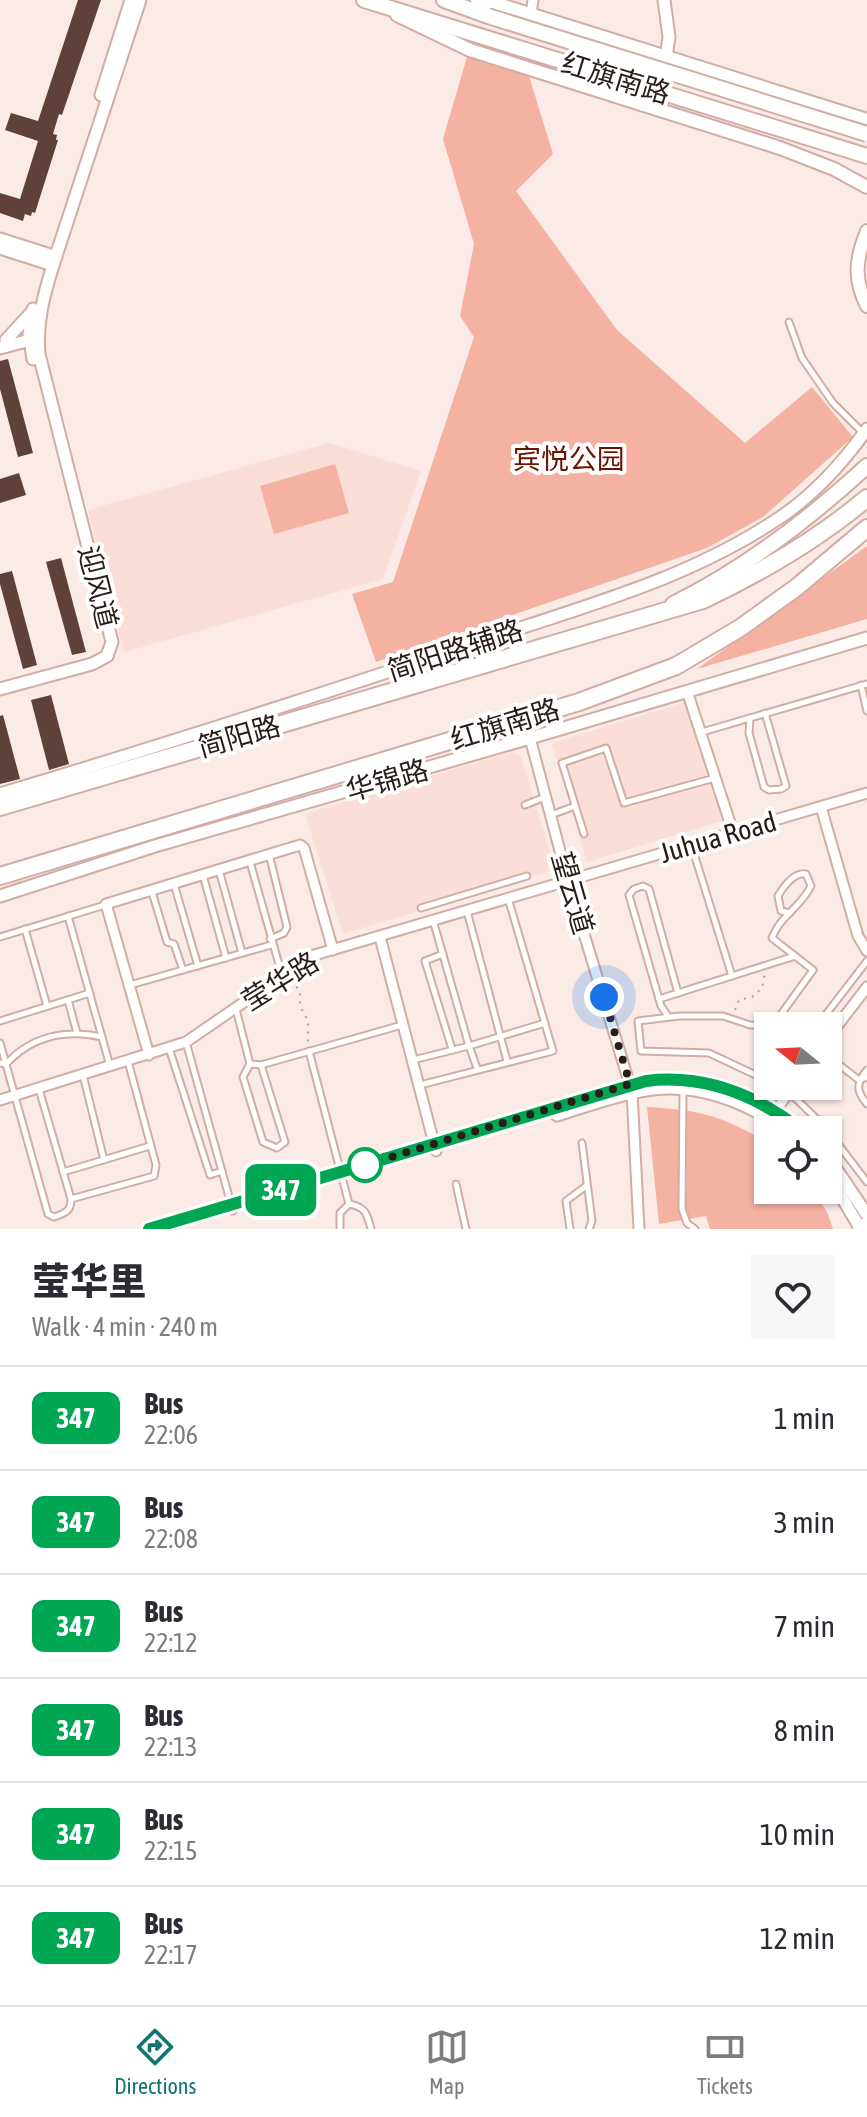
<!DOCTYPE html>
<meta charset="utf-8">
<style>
:root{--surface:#fff;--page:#f7f7f7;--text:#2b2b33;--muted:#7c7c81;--line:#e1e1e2;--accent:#0f766e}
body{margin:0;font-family:"Asap Condensed","Noto Sans SC",sans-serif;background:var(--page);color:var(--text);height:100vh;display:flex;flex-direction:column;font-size:30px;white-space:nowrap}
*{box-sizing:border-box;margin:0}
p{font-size:26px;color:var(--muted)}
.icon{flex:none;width:44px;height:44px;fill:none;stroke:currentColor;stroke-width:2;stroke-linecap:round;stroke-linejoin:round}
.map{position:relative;height:1229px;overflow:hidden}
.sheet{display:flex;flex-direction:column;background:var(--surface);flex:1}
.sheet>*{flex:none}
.badge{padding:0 16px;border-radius:12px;font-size:28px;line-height:52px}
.needle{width:52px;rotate:288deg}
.buttons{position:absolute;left:754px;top:1012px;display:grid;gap:16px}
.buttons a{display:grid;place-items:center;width:88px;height:88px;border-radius:0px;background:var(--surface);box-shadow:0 2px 6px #0004;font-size:40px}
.you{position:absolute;width:40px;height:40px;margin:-20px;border:6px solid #fff;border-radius:50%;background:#1a73e8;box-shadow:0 0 0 12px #1a73e833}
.map>.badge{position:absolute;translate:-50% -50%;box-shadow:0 0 0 4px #fff}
.round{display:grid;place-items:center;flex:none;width:84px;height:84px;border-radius:0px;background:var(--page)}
.summary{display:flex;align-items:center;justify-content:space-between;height:136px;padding:0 32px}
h1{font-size:38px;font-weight:800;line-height:60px}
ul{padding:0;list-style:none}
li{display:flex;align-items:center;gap:24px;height:104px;padding:0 32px;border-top:2px solid var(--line)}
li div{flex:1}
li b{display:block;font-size:30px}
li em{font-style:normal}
li .badge{min-width:88px;font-weight:700;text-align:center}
.menu{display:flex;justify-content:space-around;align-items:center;height:112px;border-top:2px solid var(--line);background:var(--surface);font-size:22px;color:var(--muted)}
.menu a{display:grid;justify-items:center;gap:4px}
.menu .on{color:var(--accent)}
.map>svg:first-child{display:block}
</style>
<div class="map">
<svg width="867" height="1229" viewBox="0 0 867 1229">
<rect width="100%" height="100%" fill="#faebe7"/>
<!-- built -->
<g fill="#faded7">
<path d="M329,443L421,471L383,579L124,652L88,510Z"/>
<path d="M689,701L725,820L587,862L552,743Z"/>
<path d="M511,752L521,756L553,863L548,872L343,934L305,814Z"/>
</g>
<!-- green -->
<g fill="#f5b1a2">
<path d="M467,57L529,76L553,154L516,191L617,330L745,443L812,387L853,437L763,517L707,548L376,662L352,594L393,582L474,337L460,316L474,244L443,139Z"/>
<path d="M335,464L349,513L274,534L260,486Z"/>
<path d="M867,546V619L697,669Z"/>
<path d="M647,1107C700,1110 723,1116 768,1143V1190H813L827,1212L833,1229H710L706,1216L659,1224Z"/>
</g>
<!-- building -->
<g fill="#5f413a">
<path d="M78,0H101L62,115L59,114L53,134L57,135L56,140H58L35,213L32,212L31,216L25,214L23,221L0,213V193L20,199L38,141L5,130L11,113L38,121Z"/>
<path d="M8,359L33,453L18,457L0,389V361Z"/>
<path d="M19,473L26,495L0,503V479Z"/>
<path d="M61,558L86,652L72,655L46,562Z"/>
<path d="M12,571L37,665L23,669L0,584V574Z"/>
<path d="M51,695L69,764L49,770L31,700Z"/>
<path d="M3,715L20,779L0,784V716Z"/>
</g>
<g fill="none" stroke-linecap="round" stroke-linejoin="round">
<!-- service casing -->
<g stroke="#d1ada4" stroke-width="9">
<g id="service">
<path d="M789,322L802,358L833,403L863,433"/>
<path d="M861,685L867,711"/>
<path d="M750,718L749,733L764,787L769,790L781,789L786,786L765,713"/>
<path d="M702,732L867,684"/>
<path d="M525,805L545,797"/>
<path d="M551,815L575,806"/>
<path d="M584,834L562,763L606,748L624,803L715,778"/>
<path d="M691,844L732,976"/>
<path d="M269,854L287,927L284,933L270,939"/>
<path d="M250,862L282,975"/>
<path d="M219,870L242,953"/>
<path d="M203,875L226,958"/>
<path d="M174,884L198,966"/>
<path d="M152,892L167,942L174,944L183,970"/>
<path d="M421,908L527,876"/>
<path d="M467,911L507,1061"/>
<path d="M68,916L110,1066"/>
<path d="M25,929L47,1006"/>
<path d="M0,937L105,905"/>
<path d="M443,954L425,961L452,1049"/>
<path d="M130,985L271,945"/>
<path d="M659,999L795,956"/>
<path d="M68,1000L77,1033"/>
<path d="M236,1009L250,1064L261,1065L402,1025"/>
<path d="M668,1016L661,1006L629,895L634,889L643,886L649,889L678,993"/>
<path d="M0,1021L90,993"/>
<path d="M774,1024L813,970L772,938C779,917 802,906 811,886L806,874C794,872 784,886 778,896L781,911L790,913"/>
<path d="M817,1026L867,961"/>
<path d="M186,1042L233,1211"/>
<path d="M0,1043L48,1214L54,1217C65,1213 71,1212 71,1199L39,1089"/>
<path d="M169,1048L210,1175L222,1171"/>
<path d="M309,1051L349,1204"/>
<path d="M828,1056L859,1080L867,1077"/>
<path d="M413,1060L469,1046L433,920"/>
<path d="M0,1063L6,1064C32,1036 66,1029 102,1037"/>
<path d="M250,1064L243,1077L263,1142L277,1148L285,1142L261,1065"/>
<path d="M477,1068L469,1046L545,1023"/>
<path d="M867,1070C856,1083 856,1091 867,1104"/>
<path d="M83,1075L104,1160"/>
<path d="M768,1081L709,1053L641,1051L638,1021L679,1016H723L750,1025L777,1026"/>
<path d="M420,1085L553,1051L508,898"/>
<path d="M777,1086L789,1092L828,1130"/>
<path d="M683,1089L682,1209L687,1223L695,1229"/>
<path d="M828,1131L867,1182"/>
<path d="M582,1143L592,1221L589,1229"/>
<path d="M63,1172L150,1146"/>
<path d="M456,1184L466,1229"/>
<path d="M71,1199L154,1176L156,1165L128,1061"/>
<path d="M340,1229V1213L349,1204C366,1207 367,1214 371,1229"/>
<path d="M570,1229L566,1201L586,1186"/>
</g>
</g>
<!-- minor casing -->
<g stroke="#d1ada4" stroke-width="13">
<g id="minor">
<path d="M531,14L533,0"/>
<path d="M687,691L733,832"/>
<path d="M530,738L568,881L632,1092L639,1229"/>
<path d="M821,807L858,936L867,951"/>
<path d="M380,937L436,1151"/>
<path d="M828,1038L867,987"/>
<path d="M149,1055L106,904L300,845L304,848L333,950"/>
<path d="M0,1100L186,1042L311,956L867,793"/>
<path d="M772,1116L793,1086"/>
</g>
</g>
<!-- tertiary casing -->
<g stroke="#d1ada4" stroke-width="15">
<g id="tertiary">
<path d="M664,0L669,37L666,57"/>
<path d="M101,95L131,0"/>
<path d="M0,239L56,257"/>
<path d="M0,248L53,265"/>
<path d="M33,309L29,334L33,359"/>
<path d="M6,340L30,314"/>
<path d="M0,348L34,339"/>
<path d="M107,656L112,642L39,354C36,322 44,295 53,265L140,0"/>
<path d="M0,689L92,664L107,656"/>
<path d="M0,794C160,746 319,695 478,642C578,608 683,581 773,522C810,499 842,464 867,429"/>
<path d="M0,896L155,846L530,738L867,638"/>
<path d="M557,1115C586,1106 615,1095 646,1090C693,1082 747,1100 784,1130"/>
<path d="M828,1157L867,1215"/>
<path d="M828,1174L859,1226"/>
<path d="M149,1229L646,1081C703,1074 756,1095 801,1130"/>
</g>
</g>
<!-- secondary casing -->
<g stroke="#d1ada4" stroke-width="16">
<g id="secondary">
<path d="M477,0L504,6L867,120"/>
<path d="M397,15L470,50L780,148L834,169L867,187"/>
<path d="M867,231C856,258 853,279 867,306"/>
<path d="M859,1229V1226L867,1224"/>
</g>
</g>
<!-- primary casing -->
<g stroke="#d1ada4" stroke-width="18">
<g id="primary">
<path d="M364,0L867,156"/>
<path d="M444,0L488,16"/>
<path d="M673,604C745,569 808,520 867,466"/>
</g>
</g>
<!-- trunk casing -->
<g stroke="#d1ada4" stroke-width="20">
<g id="trunk">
<path d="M0,807L703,600C762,572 817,540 867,498"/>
<path d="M0,876L579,702L676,666L740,628L797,587L867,528"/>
</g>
</g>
<!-- path -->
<g stroke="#b2a4a0" stroke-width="2" stroke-dasharray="2 6" stroke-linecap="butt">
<path d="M292,980L300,992V1006L308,1021V1042"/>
<path d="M735,1010L739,1000L752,997L762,988L765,973"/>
</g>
<!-- service -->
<use href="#service" stroke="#fff" stroke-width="5"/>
<!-- minor -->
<use href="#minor" stroke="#fff" stroke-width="9"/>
<!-- tertiary -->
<use href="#tertiary" stroke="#fff" stroke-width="11"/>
<!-- secondary -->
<use href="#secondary" stroke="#fff" stroke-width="12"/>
<!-- primary -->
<use href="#primary" stroke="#fff" stroke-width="14"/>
<!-- trunk -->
<use href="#trunk" stroke="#fff" stroke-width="16"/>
<!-- primary-bridge casing -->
<g stroke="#d1ada4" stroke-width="18" stroke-linecap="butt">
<path id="primary-bridge" d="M488,16L867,134"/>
</g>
<!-- primary-bridge -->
<use href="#primary-bridge" stroke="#fff" stroke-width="14"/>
</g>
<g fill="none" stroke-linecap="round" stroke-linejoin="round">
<!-- line casing -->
<g stroke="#fff" stroke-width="18">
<path id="line" d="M149,1229L646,1081C703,1074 756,1095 801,1130"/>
</g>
<!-- line -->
<use href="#line" stroke="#00a651" stroke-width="12"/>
<!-- walk -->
<path stroke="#2a1c19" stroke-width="8" stroke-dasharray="0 14.4" d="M365,1165L630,1084L604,997"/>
</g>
<!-- markers -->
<circle fill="#fff" stroke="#00a651" stroke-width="4" cx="365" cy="1165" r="16"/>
<g text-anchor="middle" stroke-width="8" stroke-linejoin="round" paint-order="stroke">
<!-- street labels -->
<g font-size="28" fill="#2a1c19" stroke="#fff">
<text transform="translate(616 78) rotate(17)" y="10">红旗南路</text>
<text transform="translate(98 587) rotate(76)" y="10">迎风道</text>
<text transform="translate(455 650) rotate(-18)" y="10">简阳路辅路</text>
<text transform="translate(505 724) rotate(-17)" y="10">红旗南路</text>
<text transform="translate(239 736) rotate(-16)" y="10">简阳路</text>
<text transform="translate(387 780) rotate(-16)" y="10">华锦路</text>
<text transform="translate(718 837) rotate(-16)" y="10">Juhua Road</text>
<text transform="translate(573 893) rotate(74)" y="10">望云道</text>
<text transform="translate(280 981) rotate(-32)" y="10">莹华路</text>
</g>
<!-- park labels -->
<g font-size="28" fill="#6c1403" stroke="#fff">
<text x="569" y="469">宾悦公园</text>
</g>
</g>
</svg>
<div class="buttons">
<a><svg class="needle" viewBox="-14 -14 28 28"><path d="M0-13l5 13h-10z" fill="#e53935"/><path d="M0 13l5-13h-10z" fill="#7c7c81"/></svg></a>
<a><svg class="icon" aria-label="locate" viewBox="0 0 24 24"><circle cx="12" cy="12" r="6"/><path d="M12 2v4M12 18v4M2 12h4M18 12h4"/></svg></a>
</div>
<div class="you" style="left:604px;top:997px"></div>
<b class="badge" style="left:281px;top:1190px;background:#00a651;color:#fff">347</b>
</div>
<section class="sheet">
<div class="summary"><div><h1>莹华里</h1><p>Walk · 4 min · 240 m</p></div><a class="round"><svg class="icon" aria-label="heart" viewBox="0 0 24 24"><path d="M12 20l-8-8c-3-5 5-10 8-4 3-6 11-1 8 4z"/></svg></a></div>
<ul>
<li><span class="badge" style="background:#00a651;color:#fff">347</span><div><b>Bus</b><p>22:06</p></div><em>1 min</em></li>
<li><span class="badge" style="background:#00a651;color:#fff">347</span><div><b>Bus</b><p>22:08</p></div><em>3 min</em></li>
<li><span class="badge" style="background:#00a651;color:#fff">347</span><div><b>Bus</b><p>22:12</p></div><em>7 min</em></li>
<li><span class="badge" style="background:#00a651;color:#fff">347</span><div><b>Bus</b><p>22:13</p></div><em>8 min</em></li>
<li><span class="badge" style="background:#00a651;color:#fff">347</span><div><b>Bus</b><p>22:15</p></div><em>10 min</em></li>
<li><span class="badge" style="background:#00a651;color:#fff">347</span><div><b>Bus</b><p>22:17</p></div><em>12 min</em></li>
</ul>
</section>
<nav class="menu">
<a class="on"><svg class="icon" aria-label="directions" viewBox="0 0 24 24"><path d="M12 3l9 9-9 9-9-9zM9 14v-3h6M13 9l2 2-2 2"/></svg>Directions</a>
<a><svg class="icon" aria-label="map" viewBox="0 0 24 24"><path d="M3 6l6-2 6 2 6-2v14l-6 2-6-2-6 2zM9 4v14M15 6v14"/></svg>Map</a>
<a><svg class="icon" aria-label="tickets" viewBox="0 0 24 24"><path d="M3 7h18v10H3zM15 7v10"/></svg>Tickets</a>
</nav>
